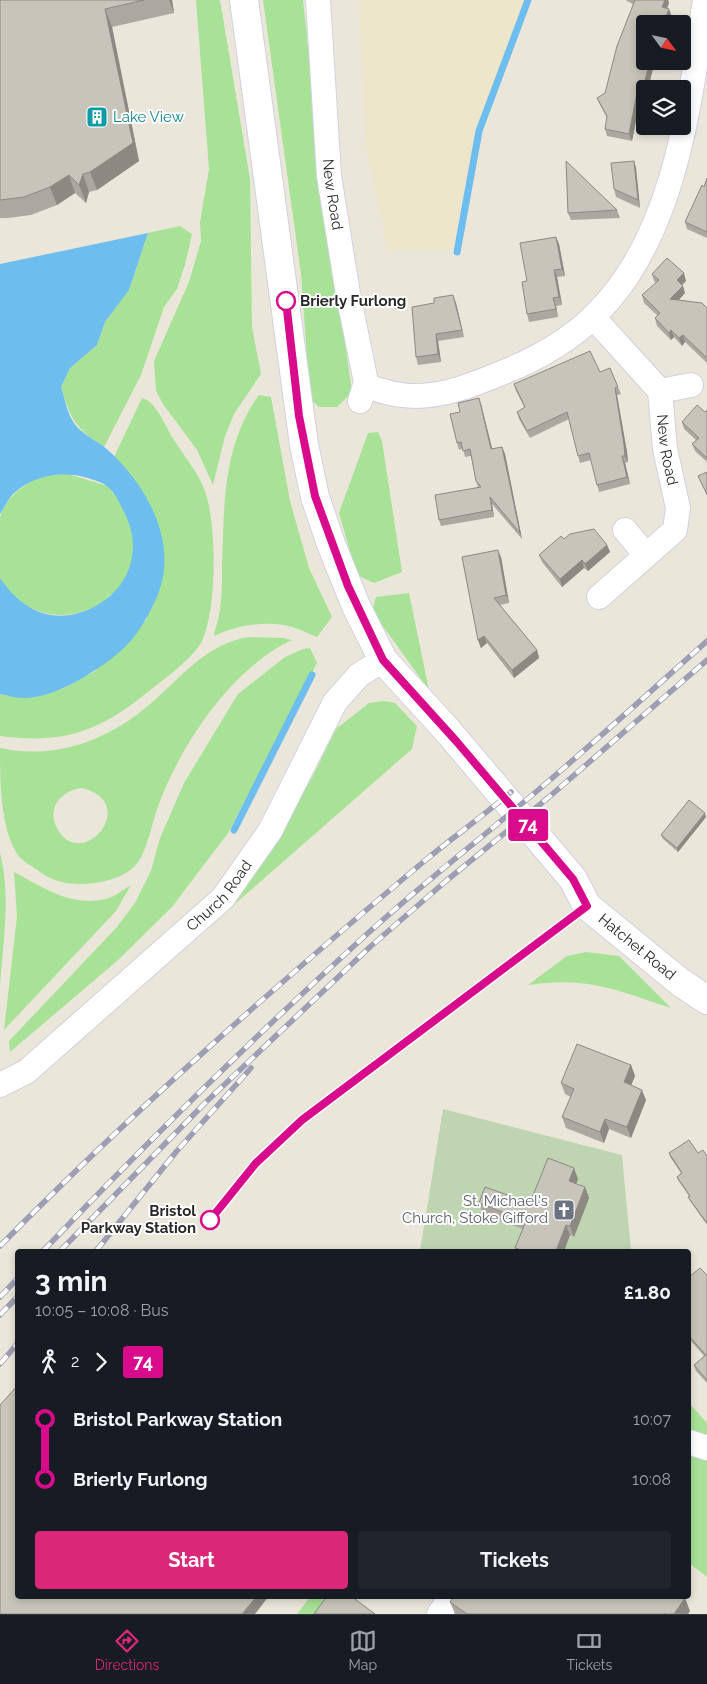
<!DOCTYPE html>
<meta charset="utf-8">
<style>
:root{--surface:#171b24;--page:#20242c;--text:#f1f3f6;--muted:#9ea1a6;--line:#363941;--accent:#db2777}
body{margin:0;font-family:Raleway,sans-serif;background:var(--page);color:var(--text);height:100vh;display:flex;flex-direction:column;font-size:19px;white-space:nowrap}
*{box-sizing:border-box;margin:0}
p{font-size:16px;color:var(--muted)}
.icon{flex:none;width:28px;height:28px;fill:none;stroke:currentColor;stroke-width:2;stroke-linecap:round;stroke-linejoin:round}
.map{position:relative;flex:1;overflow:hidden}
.sheet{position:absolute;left:15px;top:1249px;width:676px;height:350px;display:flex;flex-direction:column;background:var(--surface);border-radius:5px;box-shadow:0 2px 8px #0003}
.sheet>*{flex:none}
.badge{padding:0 10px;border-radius:4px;font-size:18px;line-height:32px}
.needle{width:32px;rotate:123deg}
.tools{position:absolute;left:636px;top:15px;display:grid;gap:10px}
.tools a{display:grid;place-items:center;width:55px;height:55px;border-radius:5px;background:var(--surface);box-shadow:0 2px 8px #0003;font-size:25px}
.map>.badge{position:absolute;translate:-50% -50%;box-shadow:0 0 0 2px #fff}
.legs{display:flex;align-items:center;gap:8px;height:55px;padding:0 20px;font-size:16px}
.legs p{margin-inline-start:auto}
.summary{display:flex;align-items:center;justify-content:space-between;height:85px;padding:0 20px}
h1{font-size:28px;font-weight:700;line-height:38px}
.cta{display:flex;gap:10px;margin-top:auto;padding:10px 20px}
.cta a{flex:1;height:58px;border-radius:5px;background:var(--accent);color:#fff;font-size:20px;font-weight:700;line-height:58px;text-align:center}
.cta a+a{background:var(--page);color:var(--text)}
ul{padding:0 20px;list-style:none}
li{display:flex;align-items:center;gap:18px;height:60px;font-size:19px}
li i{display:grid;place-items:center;width:8px;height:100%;margin:0 6px;background:currentColor}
li i::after{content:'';width:12px;height:12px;margin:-6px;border:4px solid;border-radius:50%;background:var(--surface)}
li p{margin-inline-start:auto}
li:first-child i{background:linear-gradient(#0000 50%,currentColor 0)}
li:last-child i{background:linear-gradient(currentColor 50%,#0000 0)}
.tabs{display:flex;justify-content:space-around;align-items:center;height:70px;border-top:1px solid var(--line);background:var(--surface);font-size:14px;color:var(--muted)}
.tabs a{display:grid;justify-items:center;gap:2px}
.tabs .active{color:var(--accent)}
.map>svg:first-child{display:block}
</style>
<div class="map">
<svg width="707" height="1614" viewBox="0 0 707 1614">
<rect width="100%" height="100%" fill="#ebe6da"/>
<!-- education -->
<path fill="#ede6ca" d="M359,0H526L476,131L452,250H388L366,146Z"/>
<!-- green -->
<g fill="#a8e297" fill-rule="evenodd">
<path d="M196,0H220L250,179L252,327L261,374L234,414L225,436L213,485L197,450L163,404L156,391L154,361L189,282L201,241L200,222L209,169Z"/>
<path d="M263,0H303L326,208L352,392L337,407H319L310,399L301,274Z"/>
<path d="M180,226L192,234L185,265L177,289L164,307L141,375L104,447C75,428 71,420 61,387L70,368L97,345L105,322L129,290L148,233Z"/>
<path d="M259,395L271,397L290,501L309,568L332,617L317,637C309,634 300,629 292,627C269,620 235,625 215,636L214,633C222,612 222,590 222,568C224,509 222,446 259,395Z"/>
<path d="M142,398C157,402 166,428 174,440C184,456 198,472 205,491C217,525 217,609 202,641C193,659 160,682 144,695C97,733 60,744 0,736V694L23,698L62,689L95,671L147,619L125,469L114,457Z"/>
<path d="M378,432L382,441L402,572L374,583L357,575L339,513L368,433Z"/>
<path d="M68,474L108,486C116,497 127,512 131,525C150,592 69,643 16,598C10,593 2,585 0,577C0,565 0,535 0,521C0,502 25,482 42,477C50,474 60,475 68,474Z"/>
<path d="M409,593L429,690L372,611L376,597Z"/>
<path d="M249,637L284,638L292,640C233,667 181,744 159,804C152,821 147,855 134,867C121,879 98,884 81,884C64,884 49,880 36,869C30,865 21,860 18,855C0,829 0,779 0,748C54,760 107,741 149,705C181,678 205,644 249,637ZM82,788C142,803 81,874 57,828C46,808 62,790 82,788Z"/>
<path d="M310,648L317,663L228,833L172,907L117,961L10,1052L9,1041L116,928L135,903L151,871L160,838L184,783L238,694L285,657L303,649Z"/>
<path d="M384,701L395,703L417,726L412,749L229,909L264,862L314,774L336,729L369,703Z"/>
<path d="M0,853C11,895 3,944 0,987Z"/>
<path d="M14,872C44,888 71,907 106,899C114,897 123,890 131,885L116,911L4,1030L17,916Z"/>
<path d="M586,952L619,956L671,1008C616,990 588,976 528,985L567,956Z"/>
<path d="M689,1403L707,1423V1441L689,1437Z"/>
<path d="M689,1453L707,1458V1577L689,1563Z"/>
<path d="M311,1596H330L316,1614H297Z"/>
</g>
<!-- cemetery -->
<path fill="#bfd5b2" d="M443,1109L622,1155L631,1251H420Z"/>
<!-- water -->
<path fill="#6dbdee" d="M148,233L129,290L105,322L97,345L70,368L61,387C64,396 66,407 70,416C78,434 96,439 109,451C149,488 180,546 156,599C145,623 132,644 111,659C88,676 52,699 22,698C15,698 7,695 0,694V578C15,601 40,620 70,615C121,606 149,557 123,510C119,502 115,493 108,487C103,482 91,479 84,477C58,471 33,476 13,494C8,499 4,508 0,514V264Z"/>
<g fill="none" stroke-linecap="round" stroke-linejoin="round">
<!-- stream -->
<g stroke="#6dbdee" stroke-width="7">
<path d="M457,252L479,131L528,0"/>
<path d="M234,830L312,675"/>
</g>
<!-- street casing -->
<g stroke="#d0d1e2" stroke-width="26">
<g id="street">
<path id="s1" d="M318,0L329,176L348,294L366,382L360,401"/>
<path id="s2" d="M593,317L660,391L665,449L678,508L675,530L599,597"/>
<path d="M365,386C377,389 389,394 402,395C436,400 473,385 504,372C536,359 570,340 594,316C675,238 689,106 705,0"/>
<path d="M660,391L691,385"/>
<path d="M625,530L646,555"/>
<path id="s3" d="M0,1085L26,1072L223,898L270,831L335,702L359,675L383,660"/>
<path d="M689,1442L707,1448"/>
<path d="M439,1614L452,1596"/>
</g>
</g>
<!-- secondary casing -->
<g stroke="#d0d1e2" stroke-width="30">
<g id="secondary">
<path id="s4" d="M244,0L304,445L315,497L331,544L356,606L383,660L447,730L573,879L587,906L680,982L707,1000"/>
</g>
</g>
<!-- street -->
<use href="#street" stroke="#fff" stroke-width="24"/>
<!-- secondary -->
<use href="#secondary" stroke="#fff" stroke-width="28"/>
<!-- rail casing -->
<g stroke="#9d9eb3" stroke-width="5.5">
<g id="rail">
<path d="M0,1246C135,1109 280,982 428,858C455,836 484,815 511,792"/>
<path d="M43,1251C147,1142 255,1036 367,934C422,884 480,839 537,791C595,742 651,691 707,641"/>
<path d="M60,1251L206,1102L371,946L446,881L549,797L707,660"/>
<path d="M96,1251L176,1152L251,1068"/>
<path d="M0,1297L18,1278"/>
<path d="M0,1315L18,1296"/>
<path d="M0,1364L18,1343"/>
</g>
</g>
<!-- rail -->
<use href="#rail" stroke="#fff" stroke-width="4" stroke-dasharray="11" stroke-linecap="butt"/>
</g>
<!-- wall -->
<g fill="#aba99f">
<path d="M0,0H172L174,13L112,27L139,161L97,190L89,192L86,203L75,193L57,205L31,215L8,218H0Z"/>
<path d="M626,0H668L669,3L667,8L672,17L645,24L660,61L657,70L653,68L648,89H645V91H642L632,141L607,136L605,129L607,118L600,105L597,98L605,93L633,4L627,1Z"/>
<path d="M634,161L636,168L640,208L616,197L614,189Z"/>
<path d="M707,178V238L687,229L685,222L704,187Z"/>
<path d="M617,210L620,218L571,220L568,213Z"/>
<path d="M556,237L559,244L565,276L557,277L562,305L556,306L558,317L529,322L527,314V281Z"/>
<path d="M652,274L686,281L682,285L685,293L679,300L707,308V363L685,342L682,346L674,337L671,340L657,326L655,318L658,316L644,303L642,295L656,283L654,281Z"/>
<path d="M456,303L464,337L438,341L441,362L418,365L416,357Z"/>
<path d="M600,372L618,387L621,394L617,395L627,452L628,462L625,463L630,484L599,492L591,460L580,463L578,456L569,419L530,438L519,419L517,412L525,408L516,391L514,384Z"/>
<path d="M481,404L492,449L502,447L505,454L522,539L492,504L494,517L441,526L439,520L478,487L476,481L471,456L465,457L463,448L459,450L457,443L460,412Z"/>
<path d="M707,410V462L695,451L692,444L696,440L684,429L682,422L705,412Z"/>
<path d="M707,472V496L698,476Z"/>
<path d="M564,539L607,545L610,552L588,571L584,568L562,587L542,562L539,555Z"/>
<path d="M501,557L509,603L500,605L537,650L539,658L514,678L487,643L481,648L478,640Z"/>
<path d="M706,817L678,852L663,839L661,835Z"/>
<path d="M631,1065L635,1076L631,1085L646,1100L631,1138L609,1129L604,1143L566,1128L562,1117L571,1097L565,1094L561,1083Z"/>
<path d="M669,1153H698L707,1156V1225L690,1201L688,1197L689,1196L678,1180L677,1177L681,1173L670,1157Z"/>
<path d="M578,1179L576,1184L585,1187L589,1198L574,1237L570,1235L564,1251H517L515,1248L523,1229L483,1214L479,1203H530Z"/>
<path d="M707,1275V1383L696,1371L694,1365L704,1356L690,1340L689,1337V1277Z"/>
<path d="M450,1602L690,1611L688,1614H455Z"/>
</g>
<!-- shaded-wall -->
<g fill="#8b8982">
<path d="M169,0H172L174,13Z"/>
<path d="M665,0H668L669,3L665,14L662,7Z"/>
<path d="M105,9L112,27L139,161L97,190L90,172Z"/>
<path d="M669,9L672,17L669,24H663Z"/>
<path d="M650,61L653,68L648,89H646L644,84Z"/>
<path d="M655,61H660L657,70L654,63Z"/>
<path d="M639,83L642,91L632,141L629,134Z"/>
<path d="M634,161L636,168L640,208L638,200Z"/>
<path d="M83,174L89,192L86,203L79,185Z"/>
<path d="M69,175L75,193L57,205L50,187Z"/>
<path d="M556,237L559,244L565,276L562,269Z"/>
<path d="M554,270L557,277L562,305L559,297Z"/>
<path d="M684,273L686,281L679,288L677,280Z"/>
<path d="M683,286L685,293L673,306L670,299Z"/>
<path d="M453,295L456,303L464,337L462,330Z"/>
<path d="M553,298L556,306L558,317L556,309Z"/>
<path d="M671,330L674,337L671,340L669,333Z"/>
<path d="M436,334L438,341L441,362L438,354Z"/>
<path d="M683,335L685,342L682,346L679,338Z"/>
<path d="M615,388L617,395L627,452L628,462L625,456Z"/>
<path d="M479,398L481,404L494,456L491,449Z"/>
<path d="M502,447L505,454L522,539L520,533Z"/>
<path d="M622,456L625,463L630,484L627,477Z"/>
<path d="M490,497L492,504L494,517L492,510Z"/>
<path d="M607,545L610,552L588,571L585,564Z"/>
<path d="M498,550L501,557L509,603L506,595Z"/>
<path d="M582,560L584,568L562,587L560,579Z"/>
<path d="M484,636L487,643L481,648L478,640Z"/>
<path d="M537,650L539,658L514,678L512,670Z"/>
<path d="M705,813L706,817L678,852L677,848Z"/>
<path d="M631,1065L635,1076L628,1093L624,1082Z"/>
<path d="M642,1090L646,1100L631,1138L627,1127Z"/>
<path d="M605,1119L609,1129L604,1143L600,1132Z"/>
<path d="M574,1168L578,1179L573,1192L569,1181Z"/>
<path d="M585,1187L589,1198L574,1237L570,1226Z"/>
<path d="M566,1225L570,1235L564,1251H556Z"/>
<path d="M257,1596H269L255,1614H242Z"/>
<path d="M685,1598L690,1611L688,1614H674Z"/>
</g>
<!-- building -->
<g fill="#c7c4b9" stroke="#8b8982">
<path d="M0,0H144L105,9L133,143L90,172L83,174L79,185L69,175L50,187L24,197L0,200Z"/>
<path d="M635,0H665L662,7L669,9L663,24H645V61H650L644,84L639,83L629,134L605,129L607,116L597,98L605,93L617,46Z"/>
<path d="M566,161L617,210L568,213Z"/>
<path d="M634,161L638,200L614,189L611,163Z"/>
<path d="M707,178V232L685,222L702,185L704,187Z"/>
<path d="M556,237L562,269L554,270L559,297L553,298L556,309L527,314L522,282L527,281L520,243Z"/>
<path d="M667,258L684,273L677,280L683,286L670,299L702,303L707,308V358L683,335L679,338L671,330L669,333L655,318L660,313L642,295L659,280L652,274Z"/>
<path d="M453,295L462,330L436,334L438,354L416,357L412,307L434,303V298Z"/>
<path d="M590,351L600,372L610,368L618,387L615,388L624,445L625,456H622L627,477L597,485L589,453L578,456L567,412L527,431L517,412L525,407L514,384Z"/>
<path d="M479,398L491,449L502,447L520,533L490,497L492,510L439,520L435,495L481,487L476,481L470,449L463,451L461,442L457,443L450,414L460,412L458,403Z"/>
<path d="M697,405L705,412L707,410V458L692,444L699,438L682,422Z"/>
<path d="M707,472V494L698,476Z"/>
<path d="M594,529L607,545L585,564L582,560L560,579L539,555L561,536L564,539L570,534Z"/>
<path d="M498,550L506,595L494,598L537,650L512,670L484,636L478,640L462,557Z"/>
<path d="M689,800L705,813L677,848L661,835Z"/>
<path d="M577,1044L631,1065L624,1082L642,1090L627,1127L605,1119L600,1132L562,1117L574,1089L561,1083Z"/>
<path d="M689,1140L698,1153L703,1150L707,1156V1223L688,1197L690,1196L677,1177L682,1173L669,1153Z"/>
<path d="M548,1158L574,1168L569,1181L585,1187L570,1226L566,1225L556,1251H525L515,1248L526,1221L479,1203L485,1187L530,1203Z"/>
<path d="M700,1268L707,1275V1380L694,1365L706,1355L689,1336V1277Z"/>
<path d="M18,1385V1596H257L242,1614H0V1405Z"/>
<path d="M327,1596H351L375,1614H314Z"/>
<path d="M454,1596H683L685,1598L674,1614H666L665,1613V1614H467L450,1602Z"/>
</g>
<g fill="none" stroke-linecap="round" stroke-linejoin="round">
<!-- line-1 casing -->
<g stroke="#fff" stroke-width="11">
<path id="line-1" d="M210,1220L256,1163L302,1120L587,906L573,879L457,742L383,660L348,586L315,496L299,416L286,301"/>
</g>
<!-- line-1 -->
<use href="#line-1" stroke="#d70b8c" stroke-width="8"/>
</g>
<!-- icons -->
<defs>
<g id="building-square" transform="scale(1.125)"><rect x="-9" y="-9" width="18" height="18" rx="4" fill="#0f9aa8" stroke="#fff"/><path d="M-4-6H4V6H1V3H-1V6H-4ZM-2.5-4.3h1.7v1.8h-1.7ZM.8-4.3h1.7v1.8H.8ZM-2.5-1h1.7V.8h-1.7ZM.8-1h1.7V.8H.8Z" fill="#fff"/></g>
<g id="church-square" transform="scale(1.125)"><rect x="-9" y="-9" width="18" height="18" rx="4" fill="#6b7280" stroke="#fff"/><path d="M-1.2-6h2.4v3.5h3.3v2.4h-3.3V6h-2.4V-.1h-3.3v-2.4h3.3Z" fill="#fff"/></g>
</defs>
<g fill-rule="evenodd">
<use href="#building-square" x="97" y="117"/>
<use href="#church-square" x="564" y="1210"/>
</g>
<!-- markers -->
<g fill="#fff" stroke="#d70b8c" stroke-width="2.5">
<circle cx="286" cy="301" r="9"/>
<circle cx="210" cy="1220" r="9"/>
</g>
<g text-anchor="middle" stroke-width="4" stroke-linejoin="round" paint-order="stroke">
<!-- culture labels -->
<g font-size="15" fill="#0d838f" stroke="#fff" text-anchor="start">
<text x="113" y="122">Lake View</text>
</g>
<!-- street labels -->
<g font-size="15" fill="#292929" stroke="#fff">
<text dy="5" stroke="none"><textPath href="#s1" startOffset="195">New Road</textPath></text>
<text dy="5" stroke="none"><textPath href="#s2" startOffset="159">New Road</textPath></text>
<text dy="5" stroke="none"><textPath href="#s3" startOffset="291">Church Road</textPath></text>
<text dy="5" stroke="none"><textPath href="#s4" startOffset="1064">Hatchet Road</textPath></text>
</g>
<!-- stop labels -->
<g font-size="15" font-weight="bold" fill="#292929" stroke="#fff" text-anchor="start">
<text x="300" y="306">Brierly Furlong</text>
<text x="196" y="1216" text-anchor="end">Bristol<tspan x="196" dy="17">Parkway Station</tspan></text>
</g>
<!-- worship labels -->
<g font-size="15" fill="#5b616d" stroke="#fff" text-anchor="end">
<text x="548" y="1206">St. Michael's<tspan x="548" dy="17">Church, Stoke Gifford</tspan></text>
</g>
</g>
</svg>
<div class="tools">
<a><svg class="needle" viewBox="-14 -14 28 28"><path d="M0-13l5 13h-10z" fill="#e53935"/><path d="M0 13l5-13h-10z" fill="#9ea1a6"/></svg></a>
<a><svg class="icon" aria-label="layers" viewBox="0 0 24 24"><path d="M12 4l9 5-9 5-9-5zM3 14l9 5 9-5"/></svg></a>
</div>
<b class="badge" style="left:528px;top:825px;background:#d70b8c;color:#fff">74</b>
<section class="sheet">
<div class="summary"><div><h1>3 min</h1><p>10:05 – 10:08 · Bus</p></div><b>£1.80</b></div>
<div class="legs"><svg class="icon" aria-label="walk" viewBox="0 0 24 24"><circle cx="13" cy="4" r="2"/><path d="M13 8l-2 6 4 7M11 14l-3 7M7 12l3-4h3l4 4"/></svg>2<svg class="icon" aria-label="forward" viewBox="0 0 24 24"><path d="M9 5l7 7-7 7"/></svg><b class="badge" style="background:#d70b8c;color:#fff">74</b></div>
<ul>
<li><i style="color:#d70b8c"></i><b>Bristol Parkway Station</b><p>10:07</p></li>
<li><i style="color:#d70b8c"></i><b>Brierly Furlong</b><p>10:08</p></li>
</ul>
<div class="cta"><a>Start</a><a>Tickets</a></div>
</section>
</div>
<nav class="tabs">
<a class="active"><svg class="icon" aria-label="directions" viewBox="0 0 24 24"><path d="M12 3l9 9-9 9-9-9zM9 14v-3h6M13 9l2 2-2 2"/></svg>Directions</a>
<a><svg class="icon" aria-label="map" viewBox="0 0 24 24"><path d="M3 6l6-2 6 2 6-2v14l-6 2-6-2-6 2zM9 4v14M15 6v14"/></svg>Map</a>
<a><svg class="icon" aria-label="tickets" viewBox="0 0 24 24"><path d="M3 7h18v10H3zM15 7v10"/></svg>Tickets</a>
</nav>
